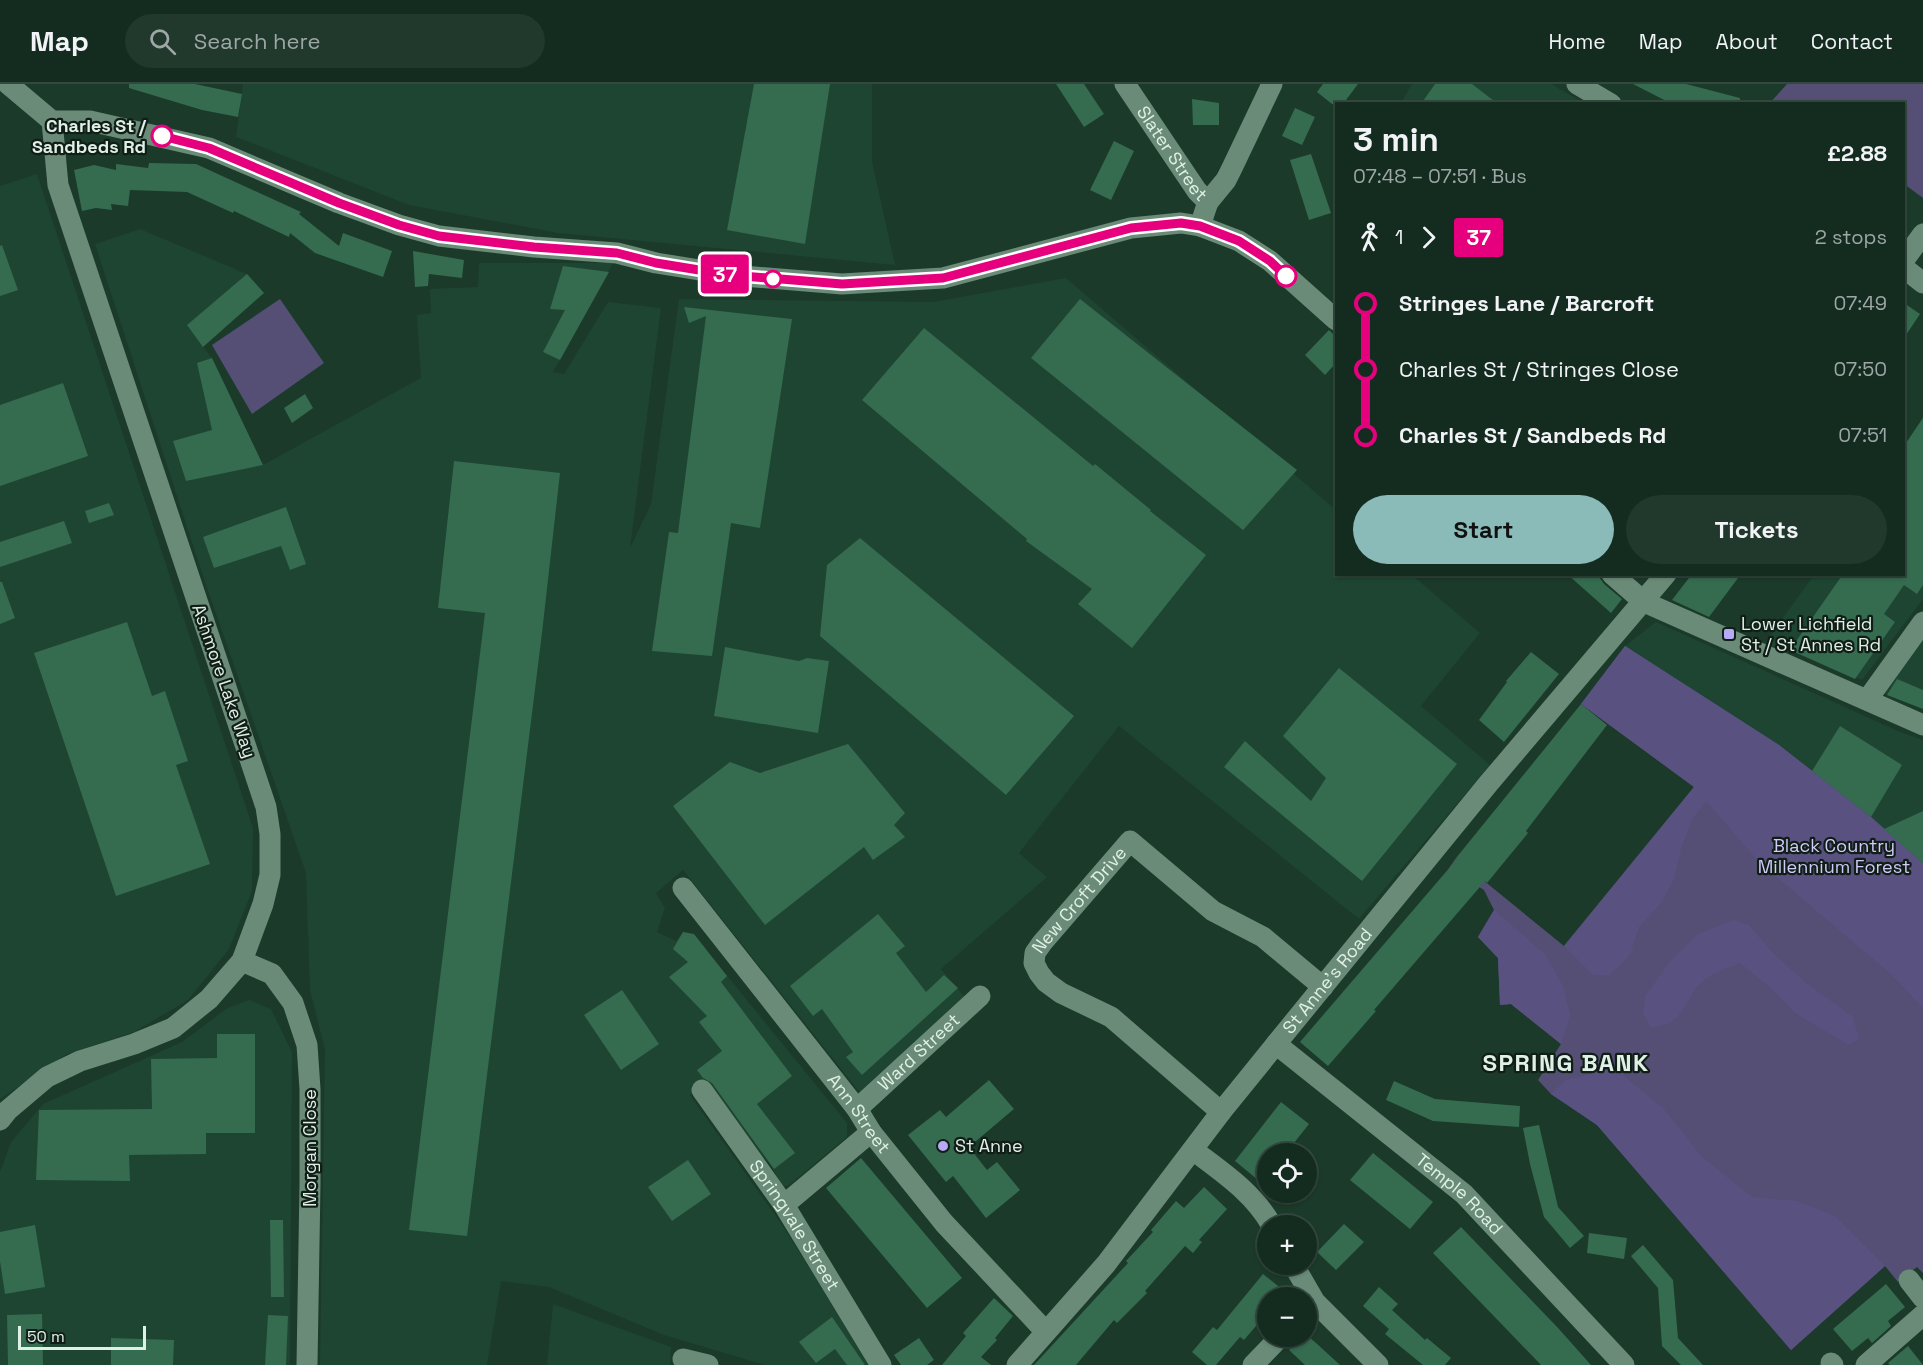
<!DOCTYPE html>
<meta charset="utf-8">
<style>
:root{--surface:#142c20;--page:#21382d;--text:#f1f3f6;--muted:#9da7a5;--line:#33483e;--accent:#8bbbb9}
body{margin:0;font-family:"Space Grotesk",sans-serif;background:var(--page);color:var(--text);height:100vh;display:flex;flex-direction:column;font-size:22px;white-space:nowrap}
*{box-sizing:border-box;margin:0}
p{font-size:20px;color:var(--muted)}
.icon{flex:none;width:33px;height:33px;fill:none;stroke:currentColor;stroke-width:2;stroke-linecap:round;stroke-linejoin:round}
.map{position:relative;flex:1;overflow:hidden}
.sheet{position:absolute;left:1335px;top:18px;width:570px;height:474px;display:flex;flex-direction:column;background:var(--surface);border-radius:0px;box-shadow:0 2px 4px #0004,0 0 0 2px var(--line)}
.sheet>*{flex:none}
.badge{padding:0 12px;border-radius:4px;font-size:21px;line-height:39px}
.tools{position:absolute;left:1257px;top:1059px;display:grid;gap:12px}
.tools a{display:grid;place-items:center;width:60px;height:60px;border-radius:50%;background:var(--surface);box-shadow:0 2px 4px #0004,0 0 0 2px var(--line);font-size:30px}
.scale{position:absolute;left:18px;bottom:15px;width:128px;box-sizing:border-box;padding-left:6px;border:3px solid #dff1e6;border-top:0;font-size:16px;line-height:21px;white-space:nowrap;color:#dff1e6;-webkit-text-stroke:4px #111e17;paint-order:stroke}
.map>.badge{position:absolute;translate:-50% -50%;box-shadow:0 0 0 3px #fff}
.legs{display:flex;align-items:center;gap:9px;height:66px;padding:0 18px;font-size:20px}
.legs p{margin-inline-start:auto}
.headline{display:flex;align-items:center;justify-content:space-between;height:102px;padding:0 18px}
h1{font-size:33px;font-weight:800;line-height:45px}
.button{display:flex;gap:12px;margin-top:auto;padding:12px 18px}
.button a{flex:1;height:69px;border-radius:36px;background:var(--accent);color:#111;font-size:24px;font-weight:800;line-height:69px;text-align:center}
.button a+a{background:var(--page);color:var(--text)}
ul{padding:0 18px;list-style:none}
li{display:flex;align-items:center;gap:21px;height:66px;font-size:22px}
li i{display:grid;place-items:center;width:9px;height:100%;margin:0 8px;background:currentColor}
li i::after{content:'';width:15px;height:15px;margin:-8px;border:4px solid;border-radius:50%;background:var(--surface)}
li p{margin-inline-start:auto}
li:first-child i{background:linear-gradient(#0000 50%,currentColor 0)}
li:last-child i{background:linear-gradient(currentColor 50%,#0000 0)}
header{display:flex;align-items:center;gap:36px;box-sizing:border-box;height:84px;padding:0 30px;background:var(--surface);border-bottom:2px solid var(--line)}
header strong{font-size:28px}
nav{display:flex;gap:33px;margin-inline-start:auto;font-size:21px}
.search{width:420px;height:54px;background:var(--page);display:flex;align-items:center;gap:15px;box-sizing:border-box;padding:0 21px;border-radius:33px;color:var(--muted);font-size:22px}
.map>svg:first-child{display:block}
</style>
<header>
<strong>Map</strong>
<div class="search"><svg class="icon" aria-label="search" viewBox="0 0 24 24"><circle cx="10" cy="10" r="6"/><path d="M15 15l6 6"/></svg>Search here</div>
<nav><a>Home</a><a>Map</a><a>About</a><a>Contact</a></nav>
</header>
<div class="map">
<svg width="1923" height="1281" viewBox="0 0 1923 1281">
<rect width="100%" height="100%" fill="#1b3a2a"/>
<!-- built -->
<g fill="#1e4531">
<path d="M243,0H872V77L895,181L558,149L409,121L236,53Z"/>
<path d="M1412,0H1551L1584,19L1400,20Z"/>
<path d="M37,90L253,744L252,807L229,865L188,916L134,948L67,970L0,1015V102Z"/>
<path d="M140,145L247,190L264,209L203,263L212,274L263,381L421,294L417,231L431,229L430,205L478,203L479,179H613L553,288L564,290L608,218L661,224L630,464L651,420L679,215L933,218L1066,194L1336,426V490L1412,491L1480,549L1421,622L1490,681L1359,835L1119,642L1019,769L1047,793L941,885L967,916L861,1010L683,786L656,809L665,824L657,848L676,857L683,848L694,851L847,1039V1053L789,1101L783,1103L773,1085L707,999L690,1011L780,1138L872,1281H765L664,1251L549,1203L501,1197L487,1281H320L325,966L310,906L306,789L204,495L95,160Z"/>
<path d="M1923,333V515L1862,596L1790,566L1764,560L1814,491L1904,490V362Z"/>
<path d="M1656,538L1898,647L1923,656V779L1871,733L1779,661L1625,562Z"/>
<path d="M1923,556V625L1883,609Z"/>
<path d="M249,916L271,925L292,968L290,1281H0V1088L11,1058L43,1020L182,958L226,925Z"/>
<path d="M553,1220L671,1263L670,1281H547Z"/>
</g>
<!-- green -->
<g fill="#554f75">
<path d="M1787,0H1923V114L1904,100V20H1799L1795,17L1793,19H1770Z"/>
<path d="M280,215L324,279L252,330L212,261Z"/>
<path d="M1625,562L1779,661L1871,733L1923,779V1189L1917,1183L1898,1198L1885,1182L1791,1266L1597,1041L1551,1010L1538,996L1561,960L1511,920L1500,921L1498,874L1478,853L1494,826L1484,806L1449,784L1456,774L1564,862L1694,703L1581,620Z"/>
</g>
<!-- forest -->
<g fill="#595180">
<path d="M1625,562L1779,661L1871,733L1923,779V924L1890,889L1760,779L1706,717L1691,737L1681,765L1674,795L1661,819L1639,843L1630,871L1610,891H1593L1564,862L1694,703L1581,620Z"/>
<path d="M1494,826L1545,870L1563,902L1570,931L1561,960L1511,920L1500,921L1498,874L1478,853Z"/>
<path d="M1733,836L1749,841L1771,867L1805,898L1853,933L1859,955L1849,961L1795,929L1770,903L1740,879C1726,885 1709,889 1698,902C1682,922 1683,941 1650,943L1643,929L1646,911L1671,876L1698,850Z"/>
<path d="M1614,984L1664,1025L1702,1073L1752,1113L1797,1117L1835,1132L1885,1182L1791,1266L1597,1041L1551,1010L1566,996Z"/>
</g>
<!-- building -->
<g fill="#356b4f">
<path d="M129,0H195L242,10L238,33L202,26L129,4Z"/>
<path d="M754,0H830L805,160L727,146Z"/>
<path d="M1056,0H1084L1104,30L1084,43Z"/>
<path d="M1323,0H1358L1343,20H1332L1317,8Z"/>
<path d="M1435,0H1472L1498,20H1421Z"/>
<path d="M1633,0H1686L1740,14V20H1672Z"/>
<path d="M1192,15L1219,19V41H1193Z"/>
<path d="M1295,24L1315,33L1302,61L1282,52Z"/>
<path d="M1114,57L1134,67L1111,116L1090,106Z"/>
<path d="M1311,70L1331,129L1309,136L1290,76Z"/>
<path d="M149,79L196,80L301,128L299,130L339,162L343,149L392,167L383,193L315,169L290,149L289,153L234,127L233,129L187,108L130,106L128,122L111,120L112,126L96,124L82,127L74,86L94,81L116,86V80L148,84Z"/>
<path d="M2,161L18,206L0,212V162Z"/>
<path d="M413,167L464,176L462,194L429,190L428,202L415,203Z"/>
<path d="M563,182L609,188L560,276L543,268L565,226L550,225Z"/>
<path d="M247,190L264,209L203,263L187,241Z"/>
<path d="M1080,215L1297,386L1243,446L1031,274Z"/>
<path d="M1904,219L1920,230L1904,254Z"/>
<path d="M684,223L792,235L760,444L731,439L712,572L652,567L669,448L678,449L706,232L689,239Z"/>
<path d="M924,244L1093,382L1095,380L1151,426L1150,427L1206,471L1132,564L1078,520L1092,505L1026,457L1027,455L862,316Z"/>
<path d="M1329,246L1336,253V279L1325,291L1305,271Z"/>
<path d="M212,274L263,381L186,397L173,357L212,346L197,279Z"/>
<path d="M63,299L88,372L0,402V321Z"/>
<path d="M305,310L313,324L292,339L284,324Z"/>
<path d="M1923,334V501L1917,510L1904,501L1884,530L1895,538L1855,595L1790,566L1843,490H1904V362Z"/>
<path d="M454,377L560,389L542,549L467,1152L409,1146L485,529L438,524Z"/>
<path d="M109,419L114,431L89,439L85,427Z"/>
<path d="M286,423L306,480L290,486L281,462L214,484L203,453Z"/>
<path d="M64,437L72,459L0,483V458Z"/>
<path d="M860,454L1074,632L1006,711L820,552L827,481Z"/>
<path d="M1567,490H1597L1604,500L1622,515L1611,529Z"/>
<path d="M1692,490H1741L1709,533L1672,516Z"/>
<path d="M0,498H2L15,534L0,540Z"/>
<path d="M127,538L152,612L165,607L188,677L176,681L210,780L116,812L34,569Z"/>
<path d="M725,563L799,577L807,574L829,577L818,649L714,632Z"/>
<path d="M1531,568L1559,590L1504,658L1479,636L1507,598L1506,597Z"/>
<path d="M1339,584L1457,680L1362,797L1224,683L1245,657L1311,717L1326,694L1283,652Z"/>
<path d="M1897,595L1923,606V625L1887,611Z"/>
<path d="M1581,620L1607,641L1526,747L1528,749L1487,799L1485,797L1374,926L1376,927L1328,982L1300,958L1457,775L1456,774Z"/>
<path d="M1840,642L1902,681L1871,733L1812,687Z"/>
<path d="M848,660L905,729L894,741L905,753L873,776L864,763L765,841L673,722L730,678L760,689Z"/>
<path d="M1923,727V779L1884,745Z"/>
<path d="M878,830L905,862L896,869L926,908L944,891L958,904L862,991L846,973L853,968L822,925L813,932L790,902Z"/>
<path d="M683,848L694,850L727,892L721,898L792,992L757,1020L795,1069L774,1085L712,999L703,994L697,986L722,967L699,938L707,932L669,893L688,878L673,865Z"/>
<path d="M622,906L659,960L621,986L584,931Z"/>
<path d="M217,950H255V1049H206V1070L129,1071L130,1097L36,1096L39,1026L152,1025L151,975L217,974Z"/>
<path d="M989,996L1014,1025L969,1063L987,1086L997,1078L1020,1106L986,1134L953,1092L946,1098L908,1051L940,1026L946,1033Z"/>
<path d="M1394,997L1435,1015L1520,1022L1519,1043L1433,1037L1386,1016Z"/>
<path d="M1281,1018L1309,1040L1290,1064L1285,1061L1278,1070H1268V1084L1258,1096L1235,1077Z"/>
<path d="M1539,1041L1558,1123L1584,1152L1570,1164L1544,1133L1530,1080L1523,1044Z"/>
<path d="M1373,1069L1433,1118L1410,1145L1350,1096Z"/>
<path d="M861,1074L962,1194L927,1224L826,1104Z"/>
<path d="M688,1076L711,1110L672,1137L648,1103Z"/>
<path d="M1204,1103L1227,1125L1199,1156L1202,1158L1193,1169L1185,1162L1145,1207L1147,1209L1117,1239L1114,1236L1076,1281H1034L1128,1179L1126,1177L1153,1148L1151,1146L1176,1117L1184,1124Z"/>
<path d="M270,1136H283L284,1213H271Z"/>
<path d="M1344,1140L1364,1158L1336,1186L1317,1168Z"/>
<path d="M35,1141L45,1203L5,1210L0,1177V1148Z"/>
<path d="M1461,1143L1559,1245L1591,1281H1541L1433,1169Z"/>
<path d="M1589,1149L1627,1154L1624,1175L1587,1169Z"/>
<path d="M1643,1161L1673,1196L1678,1254L1703,1281H1681L1662,1262L1658,1204L1631,1172Z"/>
<path d="M1263,1190L1293,1214H1268V1228L1244,1256L1240,1253L1216,1281H1207L1192,1268L1213,1243L1217,1246Z"/>
<path d="M1886,1200L1905,1223L1888,1237L1891,1242L1872,1259L1868,1254L1852,1267L1833,1245Z"/>
<path d="M1379,1203L1398,1220L1392,1226L1425,1256L1427,1254L1451,1274L1445,1281H1423L1385,1250L1389,1245L1363,1222Z"/>
<path d="M994,1214L1013,1232L995,1254L997,1256L981,1273L991,1281H942L966,1252L963,1249Z"/>
<path d="M42,1230L43,1281H8L7,1231Z"/>
<path d="M268,1231L288,1232L286,1281H265Z"/>
<path d="M832,1233L865,1281H847L835,1265L816,1279L799,1258Z"/>
<path d="M1306,1250L1327,1269L1340,1281H1305L1289,1266L1301,1252H1306Z"/>
<path d="M111,1254L174,1256L173,1281H111Z"/>
<path d="M919,1254L934,1276L927,1281H901L894,1271Z"/>
<path d="M1908,1262L1923,1281H1890L1888,1279Z"/>
</g>
<g fill="none" stroke-linecap="round" stroke-linejoin="round">
<!-- minor -->
<g stroke="#6a8b78" stroke-width="21">
<path d="M8,0L52,37H90L209,64L339,119L399,141L439,152L534,163L617,169L656,179L730,191L842,200L943,194L1131,144L1181,139L1200,142L1239,157L1270,177L1336,236"/>
<path id="s1" d="M1125,0L1197,107L1208,118L1200,142"/>
<path d="M1577,0L1611,20"/>
<path d="M1208,118L1226,96L1232,84L1272,0"/>
<path d="M1904,176L1923,150"/>
<path d="M1904,184L1923,199"/>
<path d="M1612,490L1644,518L1923,641"/>
<path d="M1867,616L1923,538"/>
<path id="s2" d="M683,804L857,1025L871,1048L944,1139L1045,1247"/>
<path d="M242,877L272,890L293,919L307,961L310,1005V1100L307,1281"/>
<path id="s3" d="M1276,960L1464,1110L1624,1281"/>
<path id="s4" d="M702,1006L784,1121L881,1281"/>
<path id="s5" d="M857,1025L980,912"/>
<path id="s6" d="M1221,1028L1111,933L1061,909L1046,898L1039,889L1034,879L1035,869L1042,859L1130,757L1213,827L1263,853L1323,903"/>
<path d="M0,1036L8,1026L47,993L80,977L134,960L173,944L209,915L242,877L263,820L270,791V750L266,723L58,101L52,37"/>
<path d="M1193,1066C1222,1088 1254,1109 1272,1142"/>
<path d="M784,1121L871,1048"/>
<path d="M1293,1180L1315,1218L1378,1281"/>
<path d="M1909,1196L1923,1214"/>
<path d="M683,1275L708,1281"/>
<path d="M1831,1279L1833,1281"/>
<path id="s7" d="M1017,1281L1106,1180L1221,1028L1276,960L1488,700L1666,490"/>
<path d="M1253,1281L1281,1252"/>
<path d="M1866,1281L1923,1231"/>
</g>
</g>
<g fill="none" stroke-linecap="round" stroke-linejoin="round">
<!-- line-1 casing -->
<g stroke="#fff" stroke-width="14">
<path id="line-1" d="M162,52L209,64L339,119L399,141L439,152L534,163L617,169L656,179L730,191L842,200L943,194L1131,144L1181,139L1200,142L1239,157L1270,177L1286,192"/>
</g>
<!-- line-1 -->
<use href="#line-1" stroke="#e6007e" stroke-width="9"/>
</g>
<!-- markers -->
<g fill="#fff" stroke="#e6007e" stroke-width="3">
<circle cx="162" cy="52" r="10"/>
<circle cx="1286" cy="192" r="10"/>
<circle cx="773" cy="195" r="8"/>
</g>
<g fill="#b7abf8" stroke="#111e17" stroke-width="2">
<rect x="1723" y="544" width="12" height="12" rx="3"/>
<circle cx="943" cy="1062" r="6"/>
</g>
<g text-anchor="middle" stroke-width="4.5" stroke-linejoin="round" paint-order="stroke">
<!-- stop labels -->
<g font-size="18" font-weight="bold" fill="#dff1e6" stroke="#111e17" text-anchor="end">
<text x="146" y="48">Charles St /<tspan x="146" dy="21">Sandbeds Rd</tspan></text>
</g>
<!-- street labels -->
<g font-size="18" fill="#dff1e6" stroke="#111e17">
<text dy="6" stroke="none"><textPath href="#s1" startOffset="84">Slater Street</textPath></text>
<text transform="translate(224 597) rotate(71)" y="6">Ashmore Lake Way</text>
<text dy="6" stroke="none"><textPath href="#s6" startOffset="321">New Croft Drive</textPath></text>
<text dy="6" stroke="none"><textPath href="#s7" startOffset="494">St Anne's Road</textPath></text>
<text dy="6" stroke="none"><textPath href="#s5" startOffset="84">Ward Street</textPath></text>
<text dy="6" stroke="none"><textPath href="#s2" startOffset="286">Ann Street</textPath></text>
<text transform="translate(310 1064) rotate(-90)" y="6">Morgan Close</text>
<text dy="6" stroke="none"><textPath href="#s3" startOffset="237">Temple Road</textPath></text>
<text dy="6" stroke="none"><textPath href="#s4" startOffset="164">Springvale Street</textPath></text>
</g>
<!-- poi labels -->
<g font-size="18" fill="#dff1e6" stroke="#111e17" text-anchor="start">
<text x="1741" y="546">Lower Lichfield<tspan x="1741" dy="21">St / St Annes Rd</tspan></text>
<text x="955" y="1068">St Anne</text>
</g>
<!-- park labels -->
<g font-size="18" fill="#d0cbf8" stroke="#111e17">
<text x="1834" y="768">Black Country<tspan x="1834" dy="21">Millennium Forest</tspan></text>
</g>
<!-- district labels -->
<g font-size="24" font-weight="bold" letter-spacing="1.5" fill="#dff1e6" stroke="#111e17">
<text x="1566" y="987">SPRING BANK</text>
</g>
</g>
</svg>
<div class="tools">
<a><svg class="icon" aria-label="locate" viewBox="0 0 24 24"><circle cx="12" cy="12" r="6"/><path d="M12 2v4M12 18v4M2 12h4M18 12h4"/></svg></a>
<a>+</a>
<a>−</a>
</div>
<div class="scale">50 m</div>
<b class="badge" style="left:725px;top:190px;background:#e6007e;color:#fff">37</b>
<section class="sheet">
<div class="headline"><div><h1>3 min</h1><p>07:48 – 07:51 · Bus</p></div><b>£2.88</b></div>
<div class="legs"><svg class="icon" aria-label="walk" viewBox="0 0 24 24"><circle cx="13" cy="4" r="2"/><path d="M13 8l-2 6 4 7M11 14l-3 7M7 12l3-4h3l4 4"/></svg>1<svg class="icon" aria-label="forward" viewBox="0 0 24 24"><path d="M9 5l7 7-7 7"/></svg><b class="badge" style="background:#e6007e;color:#fff">37</b><p>2 stops</p></div>
<ul>
<li><i style="color:#e6007e"></i><b>Stringes Lane / Barcroft</b><p>07:49</p></li>
<li><i style="color:#e6007e"></i><span>Charles St / Stringes Close</span><p>07:50</p></li>
<li><i style="color:#e6007e"></i><b>Charles St / Sandbeds Rd</b><p>07:51</p></li>
</ul>
<div class="button"><a>Start</a><a>Tickets</a></div>
</section>
</div>
